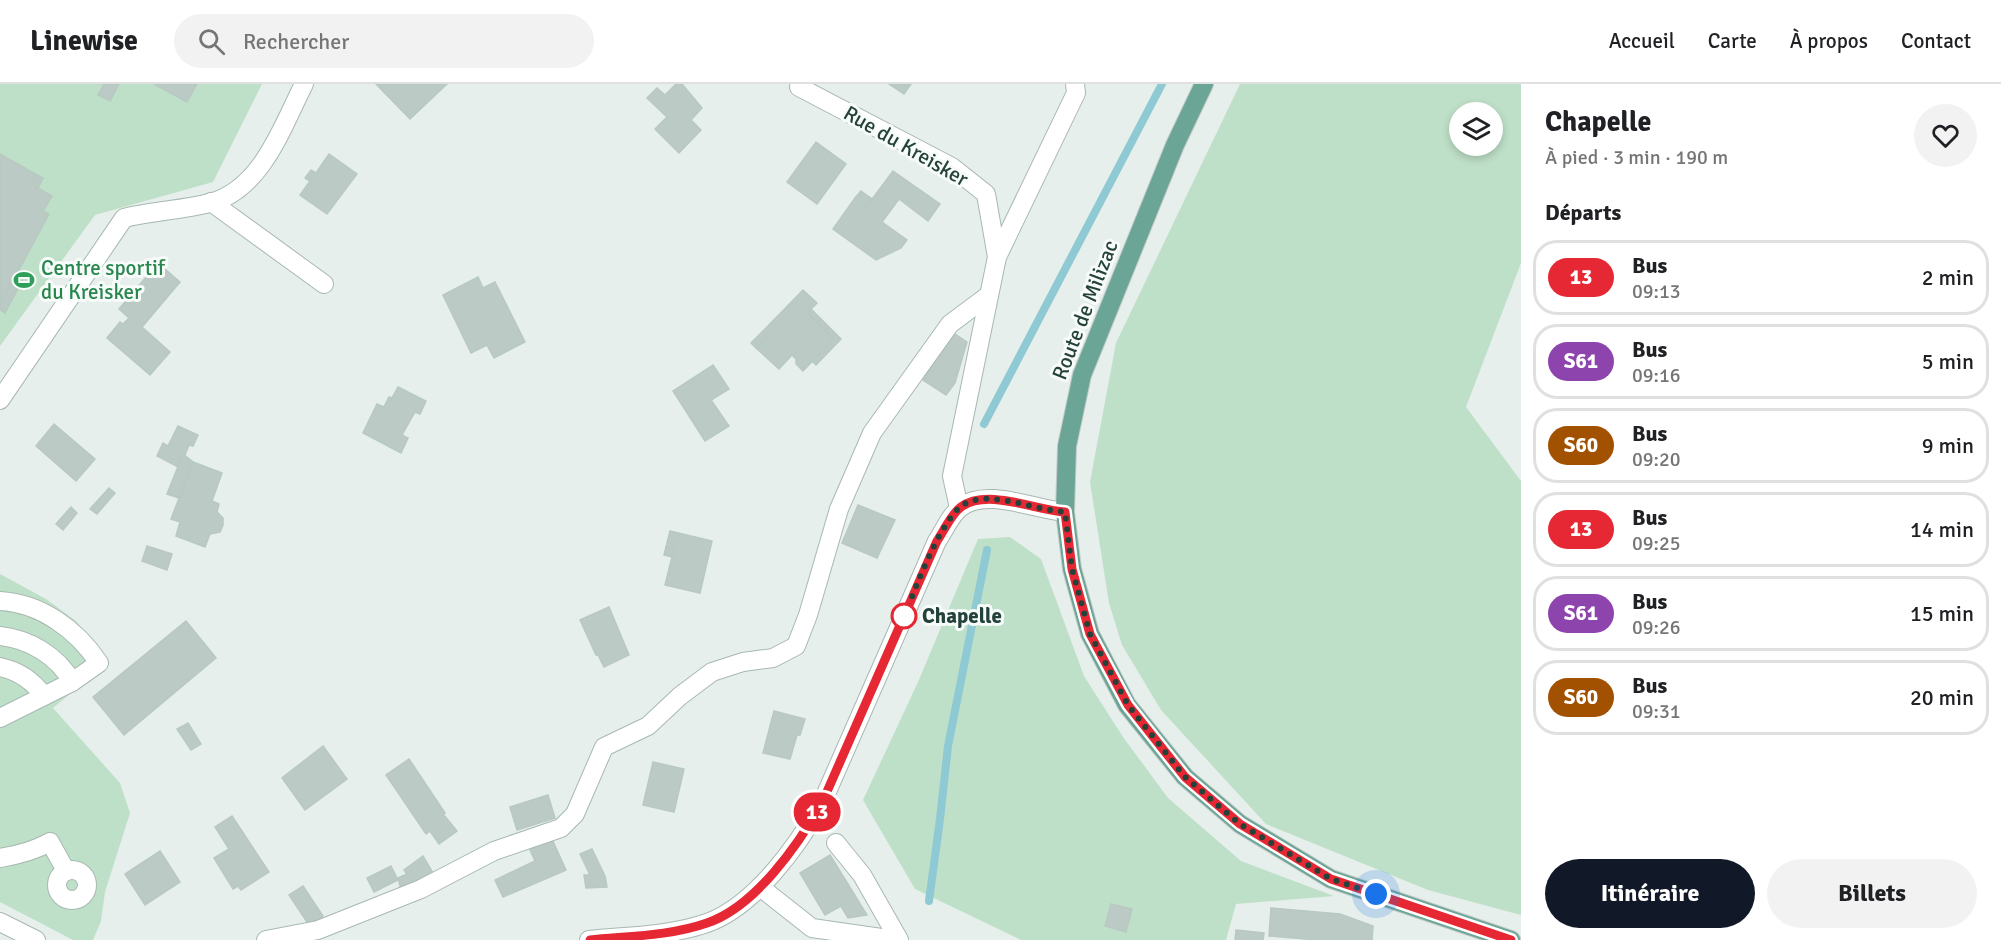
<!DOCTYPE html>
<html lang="fr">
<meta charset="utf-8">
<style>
:root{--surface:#fff;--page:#f2f2f2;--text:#202124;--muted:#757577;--line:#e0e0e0;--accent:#111827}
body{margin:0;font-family:Signika,sans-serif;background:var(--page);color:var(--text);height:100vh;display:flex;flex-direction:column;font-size:22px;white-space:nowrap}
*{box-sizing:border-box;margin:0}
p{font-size:20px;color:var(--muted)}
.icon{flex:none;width:33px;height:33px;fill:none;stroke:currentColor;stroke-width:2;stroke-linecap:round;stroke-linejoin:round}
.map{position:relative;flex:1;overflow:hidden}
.sheet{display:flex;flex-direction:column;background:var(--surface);width:480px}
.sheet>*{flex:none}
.badge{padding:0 12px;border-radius:20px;font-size:21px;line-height:39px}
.controls{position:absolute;left:1449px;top:18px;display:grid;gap:12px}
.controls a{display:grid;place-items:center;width:54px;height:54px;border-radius:50%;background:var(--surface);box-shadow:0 3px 9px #0003;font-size:30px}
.you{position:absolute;width:30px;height:30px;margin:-15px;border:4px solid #fff;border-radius:50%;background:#1a73e8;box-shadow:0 0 0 9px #1a73e833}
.map>.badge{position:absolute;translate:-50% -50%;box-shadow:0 0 0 3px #fff}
h2{padding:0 24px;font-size:22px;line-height:54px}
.round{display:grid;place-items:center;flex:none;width:63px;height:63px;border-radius:32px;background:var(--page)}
.headline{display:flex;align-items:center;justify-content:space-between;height:102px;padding:0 24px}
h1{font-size:28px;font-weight:700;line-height:45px}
.primary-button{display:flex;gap:12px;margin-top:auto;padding:12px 24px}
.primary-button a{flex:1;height:69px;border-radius:36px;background:var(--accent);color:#fff;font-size:24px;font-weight:700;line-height:69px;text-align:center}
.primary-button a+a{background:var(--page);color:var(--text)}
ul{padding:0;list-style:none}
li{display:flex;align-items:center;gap:18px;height:75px;margin:0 12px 9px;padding:0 12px;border:3px solid var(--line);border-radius:24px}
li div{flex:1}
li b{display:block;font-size:22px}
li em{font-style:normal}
li .badge{min-width:66px;font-weight:700;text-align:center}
header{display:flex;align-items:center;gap:36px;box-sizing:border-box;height:84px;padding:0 30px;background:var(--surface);border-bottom:2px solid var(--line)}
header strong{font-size:28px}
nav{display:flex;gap:33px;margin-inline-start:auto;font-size:21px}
.search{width:420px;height:54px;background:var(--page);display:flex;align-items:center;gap:15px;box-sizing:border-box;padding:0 21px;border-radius:33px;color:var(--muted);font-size:22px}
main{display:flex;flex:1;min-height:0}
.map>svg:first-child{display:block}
</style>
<header>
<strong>Linewise</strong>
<div class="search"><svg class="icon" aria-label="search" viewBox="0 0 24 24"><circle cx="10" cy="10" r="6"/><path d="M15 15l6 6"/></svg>Rechercher</div>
<nav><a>Accueil</a><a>Carte</a><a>À propos</a><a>Contact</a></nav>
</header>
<main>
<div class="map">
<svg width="1521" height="856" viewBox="0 0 1521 856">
<rect width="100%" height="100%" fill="#e6efeb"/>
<!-- green -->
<g fill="#bfe0c8" fill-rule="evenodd">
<path d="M0,0H262L213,98L95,131L0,262Z"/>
<path d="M1240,0H1521V179L1466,323L1521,397V831L1428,806L1266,740L1161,626L1122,561L1109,519L1090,398L1116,259ZM1460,28H1492V62H1460Z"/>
<path d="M1010,453L1041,475L1084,592L1123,653L1168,714L1241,777L1334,812L1236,820L1226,856H1021L915,805L863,716L918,598L978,455Z"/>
<path d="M0,490L46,515L76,537L109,577L53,624L120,699L130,729L105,808L101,837L93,856H73L0,818Z"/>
</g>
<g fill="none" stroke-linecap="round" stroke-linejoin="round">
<!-- stream -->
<g stroke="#8ec9d4" stroke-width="8">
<path d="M984,340L1162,0"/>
<path d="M929,817L940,735L948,662L987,466"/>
</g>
</g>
<!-- building -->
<g fill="#bbcac4" stroke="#b8c9c2" stroke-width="1.5">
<path d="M104,0H119L110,17L98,11Z"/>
<path d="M154,0H197L187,18Z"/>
<path d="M376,0H447L410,35Z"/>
<path d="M676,0H682L702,24L691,36L701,46L679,69L655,45L667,33L647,14L657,4L665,11Z"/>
<path d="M889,0H911L904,10Z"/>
<path d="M816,58L846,80L817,120L787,98Z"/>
<path d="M0,70L39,92L34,102L52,112L43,127L49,130L0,221Z"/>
<path d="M329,70L357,90L327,130L300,111L310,97L305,94L311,86L316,89Z"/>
<path d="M893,87L940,120L928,137L899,115L882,138L907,156L901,164L876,176L833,145L855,114L867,122Z"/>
<path d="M39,92L43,94L38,104L34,102Z"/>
<path d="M861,107L872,115L867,122L855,114Z"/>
<path d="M158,179L180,198L142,243L170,268L150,291L107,254L120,238L123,240L129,234L119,225Z"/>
<path d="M15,193L22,197L5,229L0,226V221Z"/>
<path d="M478,193L483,204L495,198L525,258L494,274L487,261L471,269L443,211Z"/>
<path d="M803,206L817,219L807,229L834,255L803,287L796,280V275L792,271L779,285L756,264L767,253L762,248Z"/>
<path d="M811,225L841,255L816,281L812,277L834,255L807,229Z"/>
<path d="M762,248L767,253L756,264L751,259Z"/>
<path d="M952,248L967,258L955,299L946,311L923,296Z"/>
<path d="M713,281L729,305L711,316L729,342L705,357L673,307Z"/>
<path d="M398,303L426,317L420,330L415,328L402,351L408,354L401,369L363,349L377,320L384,323L389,313L392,314Z"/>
<path d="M54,340L95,375L76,397L36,362Z"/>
<path d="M178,342L198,351L193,362L189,361L185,371L183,370L178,383L157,372L163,359L168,362Z"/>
<path d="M183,370L193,378L179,414L167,410Z"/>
<path d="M193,378L222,389L212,417L219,420L217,428L223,434V441L220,448L210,450L205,463L176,452L180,438L171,435Z"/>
<path d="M109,404L115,409L97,430L90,425Z"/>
<path d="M858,421L895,436L877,474L842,459Z"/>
<path d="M71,423L77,429L63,446L56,440Z"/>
<path d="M670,447L712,457L700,509L665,501L674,465L666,463Z"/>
<path d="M147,462L172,470L167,486L142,477Z"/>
<path d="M666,463L674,465L672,473L664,471Z"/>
<path d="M609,523L629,571L604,583L598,571H596L580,536Z"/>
<path d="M186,537L216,574L124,651L93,613Z"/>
<path d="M774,627L805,635L800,651H797L790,675L763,669Z"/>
<path d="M188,639L201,660L191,666L177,645Z"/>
<path d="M323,662L347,695L305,726L282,694Z"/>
<path d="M409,675L445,729L443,730L457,747L439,760L430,747L426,750L386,691Z"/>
<path d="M653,678L684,685L674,728L643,721Z"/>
<path d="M548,711L555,734L517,746L510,723Z"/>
<path d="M232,732L269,788L241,806L238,802L233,805L214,774L229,765L215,743Z"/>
<path d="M552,755L566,786L503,813L495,796L535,777L530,766Z"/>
<path d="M592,765L605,792L607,803L586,804L584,791H590L580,770Z"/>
<path d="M160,767L180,798L145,821L125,790Z"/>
<path d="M830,771L867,831L848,834L841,822L825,831L800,789Z"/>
<path d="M423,772L434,791L401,806L398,794L407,790L404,786Z"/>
<path d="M391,782L398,796L374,808L367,794Z"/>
<path d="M303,802L323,832L309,841L289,811Z"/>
<path d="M1111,820L1132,825L1126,848L1105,842Z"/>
<path d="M1271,824L1340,830L1373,842L1372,856H1318L1269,852Z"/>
<path d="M1236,846L1264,849L1263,856H1235Z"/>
</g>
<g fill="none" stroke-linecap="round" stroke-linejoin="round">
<!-- minor casing -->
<g stroke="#a8b8b2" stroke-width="20">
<g id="minor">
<path d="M799,3L952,83L986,110L997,173"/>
<path d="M211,118L324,200"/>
<path d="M0,316L124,134C152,127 182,126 210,119C262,105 282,43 304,0"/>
<path d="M959,424L952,392L997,173L1076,9L1075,0"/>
<path d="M0,517C41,519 77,546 99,579L72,598L0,634"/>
<path d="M0,552C29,555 58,572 72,598"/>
<path d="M0,583C19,587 33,597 44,612"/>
<path d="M836,759L862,791L899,856"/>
<path d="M0,774C18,771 34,767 50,758L66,787"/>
<circle cx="72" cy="801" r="15"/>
<path d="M760,803L812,844L895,856"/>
<path d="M0,838L36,856"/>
<path d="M266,856L318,846L421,805L494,767L561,744L575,730L604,663L648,642L680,612L712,588L743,578L773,574L796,562L808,531L839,425L872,349L950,240L989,211"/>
<path d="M589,856C628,852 670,852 707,839C755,822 798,761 822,719L937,457C944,447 951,430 961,423C987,403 1035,426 1065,428"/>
</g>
</g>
<!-- major casing -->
<g stroke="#c2cac8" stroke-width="20">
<path id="major" d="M1204,0L1175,61L1082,291L1067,362L1065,428L1072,485L1090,550L1127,621L1185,693L1240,740L1331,795L1511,856"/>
</g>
<!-- minor -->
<use href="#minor" stroke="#fff" stroke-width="18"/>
<!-- major -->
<use href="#major" stroke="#6aa596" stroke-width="18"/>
</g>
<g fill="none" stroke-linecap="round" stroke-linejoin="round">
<!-- line casing -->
<g stroke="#fff" stroke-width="14">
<path id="line" d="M590,856C628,852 670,852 707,839C755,823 798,761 822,719L937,457C944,447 951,430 961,423C987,404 1035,426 1065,428L1072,485L1090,550L1128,621L1185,693L1240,740L1331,795L1511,856"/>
</g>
<!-- line -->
<use href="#line" stroke="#e62834" stroke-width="9"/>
<!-- walk -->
<path stroke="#24423a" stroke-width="6" stroke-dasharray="0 10.8" d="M904,532C917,501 936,448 958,425C967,416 981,414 993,415C1017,417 1041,426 1065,428L1072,485L1090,550L1128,621L1185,693L1240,740L1331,795L1376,810"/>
</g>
<!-- icons -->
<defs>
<g id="stadium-bare" transform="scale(1.62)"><path d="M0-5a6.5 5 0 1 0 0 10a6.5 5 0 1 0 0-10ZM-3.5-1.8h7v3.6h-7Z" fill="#2e9e5b" stroke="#f7fbf9" stroke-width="2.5" paint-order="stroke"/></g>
</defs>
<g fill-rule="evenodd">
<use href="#stadium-bare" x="24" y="196"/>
</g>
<!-- markers -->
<circle fill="#fff" stroke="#e62834" stroke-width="3" cx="904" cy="532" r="12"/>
<g text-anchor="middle" stroke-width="6" stroke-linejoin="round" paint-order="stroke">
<!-- street labels -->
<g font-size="21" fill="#24423a" stroke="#f7fbf9">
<text transform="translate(906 62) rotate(30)" y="7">Rue du Kreisker</text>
<text transform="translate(1085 226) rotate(-69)" y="7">Route de Milizac</text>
</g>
<!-- leisure labels -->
<g font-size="21" fill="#27864d" stroke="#f7fbf9" text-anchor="start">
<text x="41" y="191">Centre sportif<tspan x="41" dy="24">du Kreisker</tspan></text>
</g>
<!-- stop labels -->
<g font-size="21" font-weight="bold" fill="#24423a" stroke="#f7fbf9" text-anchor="start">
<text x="922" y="539">Chapelle</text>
</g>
</g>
</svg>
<div class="controls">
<a><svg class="icon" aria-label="layers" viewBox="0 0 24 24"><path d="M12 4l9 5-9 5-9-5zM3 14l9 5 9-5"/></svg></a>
</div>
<div class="you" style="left:1376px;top:810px"></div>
<b class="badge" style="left:817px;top:728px;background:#e62834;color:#fff">13</b>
</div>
<section class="sheet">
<div class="headline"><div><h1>Chapelle</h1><p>À pied · 3 min · 190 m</p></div><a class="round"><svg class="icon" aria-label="heart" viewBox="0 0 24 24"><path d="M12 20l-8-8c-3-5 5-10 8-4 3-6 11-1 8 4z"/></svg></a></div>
<h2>Départs</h2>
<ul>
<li><span class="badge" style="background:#e62834;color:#fff">13</span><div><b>Bus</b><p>09:13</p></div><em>2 min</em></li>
<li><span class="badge" style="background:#8e44ad;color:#fff">S61</span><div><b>Bus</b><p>09:16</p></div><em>5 min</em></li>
<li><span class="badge" style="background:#a25100;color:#fff">S60</span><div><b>Bus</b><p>09:20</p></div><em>9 min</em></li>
<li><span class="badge" style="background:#e62834;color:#fff">13</span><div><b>Bus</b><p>09:25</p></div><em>14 min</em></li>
<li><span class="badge" style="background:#8e44ad;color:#fff">S61</span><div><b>Bus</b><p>09:26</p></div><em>15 min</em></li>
<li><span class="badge" style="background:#a25100;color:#fff">S60</span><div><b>Bus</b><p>09:31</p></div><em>20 min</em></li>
</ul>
<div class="primary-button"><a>Itinéraire</a><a>Billets</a></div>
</section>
</main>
